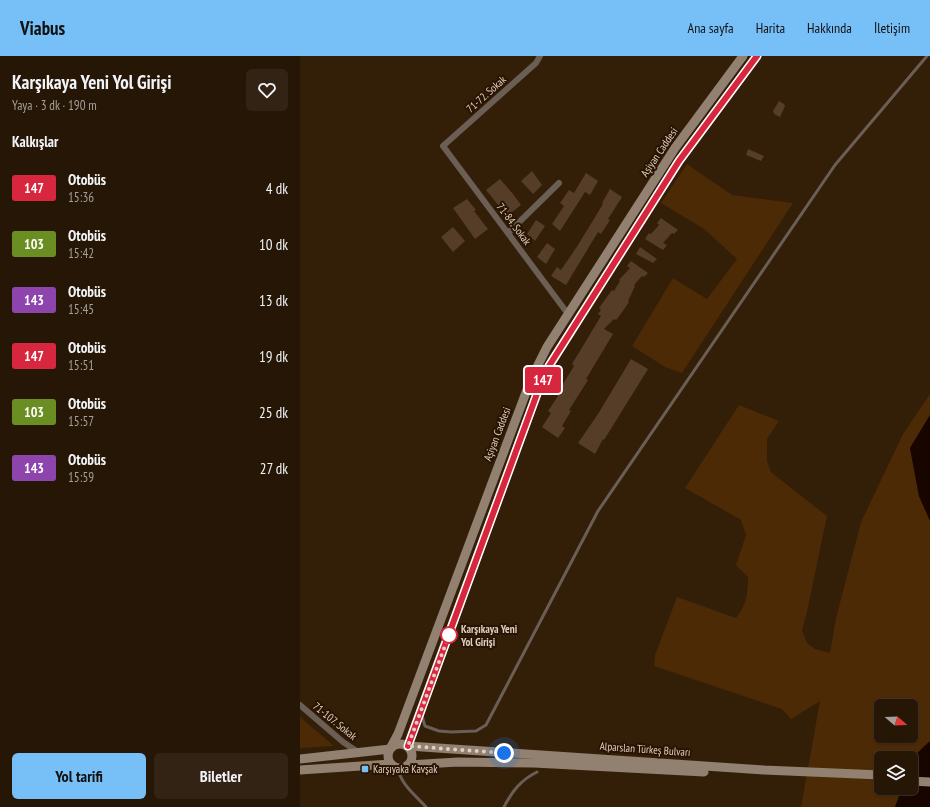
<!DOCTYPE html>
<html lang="tr">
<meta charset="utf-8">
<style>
:root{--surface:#261606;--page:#322314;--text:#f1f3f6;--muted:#a49f9b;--line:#423528;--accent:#77bff7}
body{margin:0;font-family:"PT Sans Narrow",sans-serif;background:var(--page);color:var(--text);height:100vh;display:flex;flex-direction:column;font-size:15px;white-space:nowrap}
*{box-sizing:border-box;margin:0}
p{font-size:13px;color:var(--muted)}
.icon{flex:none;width:22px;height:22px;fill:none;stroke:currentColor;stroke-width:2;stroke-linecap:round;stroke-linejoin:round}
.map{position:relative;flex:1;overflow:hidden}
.details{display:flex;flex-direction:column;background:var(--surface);width:300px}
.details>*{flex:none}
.badge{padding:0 8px;border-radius:3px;font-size:14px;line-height:26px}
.needle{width:26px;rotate:109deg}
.controls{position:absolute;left:574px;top:643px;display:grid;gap:8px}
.controls a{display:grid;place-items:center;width:44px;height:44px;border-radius:6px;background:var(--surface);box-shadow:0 1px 3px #0004,0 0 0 1px var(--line);font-size:20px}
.you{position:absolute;width:20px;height:20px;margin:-10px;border:3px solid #fff;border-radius:50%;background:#1a73e8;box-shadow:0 0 0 6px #1a73e833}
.map>.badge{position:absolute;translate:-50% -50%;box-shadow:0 0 0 2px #fff}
h2{padding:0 12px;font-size:15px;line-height:36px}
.round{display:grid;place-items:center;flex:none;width:42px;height:42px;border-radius:6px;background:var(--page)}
.overview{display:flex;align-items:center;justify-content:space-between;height:68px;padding:0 12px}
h1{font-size:19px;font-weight:700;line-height:30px}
.primary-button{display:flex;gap:8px;margin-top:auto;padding:8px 12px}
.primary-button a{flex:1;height:46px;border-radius:6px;background:var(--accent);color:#111;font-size:16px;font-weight:700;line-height:46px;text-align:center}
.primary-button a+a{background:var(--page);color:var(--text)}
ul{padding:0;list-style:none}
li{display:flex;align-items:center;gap:12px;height:56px;padding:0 12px}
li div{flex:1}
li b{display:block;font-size:15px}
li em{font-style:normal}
li .badge{min-width:44px;font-weight:700;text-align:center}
header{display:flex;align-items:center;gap:24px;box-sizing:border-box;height:56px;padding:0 20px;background:var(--accent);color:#111}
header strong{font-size:19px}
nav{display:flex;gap:22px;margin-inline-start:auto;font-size:14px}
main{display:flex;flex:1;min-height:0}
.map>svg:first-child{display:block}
</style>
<header>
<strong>Viabus</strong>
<nav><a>Ana sayfa</a><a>Harita</a><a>Hakkında</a><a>İletişim</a></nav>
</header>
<main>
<section class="details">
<div class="overview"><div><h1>Karşıkaya Yeni Yol Girişi</h1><p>Yaya · 3 dk · 190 m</p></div><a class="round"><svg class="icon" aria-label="heart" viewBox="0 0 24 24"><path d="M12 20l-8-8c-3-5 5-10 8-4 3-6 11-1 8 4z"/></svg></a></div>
<h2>Kalkışlar</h2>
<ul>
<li><span class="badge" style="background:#d7263d;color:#fff">147</span><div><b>Otobüs</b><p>15:36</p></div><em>4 dk</em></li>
<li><span class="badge" style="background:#6b8e23;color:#fff">103</span><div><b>Otobüs</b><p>15:42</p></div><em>10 dk</em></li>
<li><span class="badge" style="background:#8e44ad;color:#fff">143</span><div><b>Otobüs</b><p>15:45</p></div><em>13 dk</em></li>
<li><span class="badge" style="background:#d7263d;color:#fff">147</span><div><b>Otobüs</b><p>15:51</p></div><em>19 dk</em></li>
<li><span class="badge" style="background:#6b8e23;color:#fff">103</span><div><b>Otobüs</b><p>15:57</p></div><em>25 dk</em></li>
<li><span class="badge" style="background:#8e44ad;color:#fff">143</span><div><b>Otobüs</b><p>15:59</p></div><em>27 dk</em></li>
</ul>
<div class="primary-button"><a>Yol tarifi</a><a>Biletler</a></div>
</section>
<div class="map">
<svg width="630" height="751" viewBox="0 0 630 751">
<rect width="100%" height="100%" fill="#331e08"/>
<!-- green -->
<g fill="#4b2a05" fill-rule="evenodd">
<path d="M387,108L432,139L493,147L382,317L365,311L332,290L373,222L407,243L437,203L404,173L361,147Z"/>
<path d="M630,338V359L610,392L619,440L630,465V685L612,702L611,706V702H581V732H602L595,751H501L520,645L491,663L482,653L354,610L355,599L377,541L436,562C446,550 448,537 448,521L436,509L446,479L441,464L385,432L439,349L479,365L467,383V405L471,416L527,460L507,556L502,574L507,587L515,593L530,597L536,562L561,466L603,378ZM581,650H611V680H581Z"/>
<path d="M0,661L34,690L0,692Z"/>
</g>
<!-- water -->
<g fill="#190500">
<path d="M630,359V465L619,440L610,392Z"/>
<path d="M630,685V751H595L602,732H611V706L612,702Z"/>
</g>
<!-- building -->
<g fill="#553d28">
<path d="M479,45L484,48L485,50L480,61L474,58L473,55Z"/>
<path d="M448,93L464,100L461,105L446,99Z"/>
<path d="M232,115L242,129L233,138L221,125Z"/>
<path d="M286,117L298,125L290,139L285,136L260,175L252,168L264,150L260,147L269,134L274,137Z"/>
<path d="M200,123L213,138L221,149L207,160L186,134Z"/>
<path d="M310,133L322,141L308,163L310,164L301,178L298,176L266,229L251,220L257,211L261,214L278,189L303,148L302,147Z"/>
<path d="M167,143L176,154L174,155L188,173L175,183L153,152Z"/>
<path d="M361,162L378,174L374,178L372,177L363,187L367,189L363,194L345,183L349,177L351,178L359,169L357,167Z"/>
<path d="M236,164L245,170L235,185L227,178Z"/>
<path d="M153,171L165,185L153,196L141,181Z"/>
<path d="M247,187L255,193L246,208L237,201Z"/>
<path d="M340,191L357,203L353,207L336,198Z"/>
<path d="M331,205L348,217L344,221L342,220L334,229L335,230L328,245L329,246L320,259L316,264L314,263L304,273L313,278L286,323L288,324L269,354L271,355L262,370L265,372L258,382L242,371L251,357L248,355L258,340L257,338L274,310L272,308L301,260L298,258L301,254L299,252L312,234L314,235L320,225L319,224L330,212L327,210Z"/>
<path d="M331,303L348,313L304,384L303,383L295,398L278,387L298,358Z"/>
</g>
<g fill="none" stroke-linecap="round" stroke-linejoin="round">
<!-- lane -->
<g stroke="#6a5e55" stroke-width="3">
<path d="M122,660L125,670L139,675L151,676L176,675L186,669L298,455L535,109L627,0"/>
<path d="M99,712C98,726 117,741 126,751"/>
<path d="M204,751C212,735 221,724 237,716"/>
</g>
<!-- street -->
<g stroke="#6a5e55" stroke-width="6">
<path d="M240,0L236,7L143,90L268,258"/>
<path d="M208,177L259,127"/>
<path d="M0,649L43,686L58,696"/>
</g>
<!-- secondary -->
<g stroke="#928070" stroke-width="9">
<circle cx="100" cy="700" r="12"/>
<path d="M108,689L238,335L249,310L379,105L457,0"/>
<path d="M108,690L464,714L581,719"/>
<path d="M91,691L98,678L231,323L247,291L375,92L443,0"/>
<path d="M0,703L90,693"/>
<path d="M108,709L158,706L234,707L404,716"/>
<path d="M0,714L91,708"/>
<path d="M611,725L630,726"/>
</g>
</g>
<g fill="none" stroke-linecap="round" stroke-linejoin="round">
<!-- line casing -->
<g stroke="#fff" stroke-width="9">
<path id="line" d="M108,690L238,335L249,310L379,105L457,0"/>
</g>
<!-- line -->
<use href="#line" stroke="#d7263d" stroke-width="6"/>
<!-- walk -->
<path stroke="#dfd0c4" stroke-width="4" stroke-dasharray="0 7.2" d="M149,579L108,690L204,697"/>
</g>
<!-- markers -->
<circle fill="#fff" stroke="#d7263d" stroke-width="2" cx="149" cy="579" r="8"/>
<rect fill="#77bff7" stroke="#291401" stroke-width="1.5" x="61" y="709" width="8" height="8" rx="2"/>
<g text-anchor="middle" stroke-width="4" stroke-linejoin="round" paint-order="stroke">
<!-- street labels -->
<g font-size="11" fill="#dfd0c4" stroke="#291401">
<text transform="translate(186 38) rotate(-42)" y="4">71-72. Sokak</text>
<text transform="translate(359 96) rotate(-56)" y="4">Aşiyan Caddesi</text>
<text transform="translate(214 168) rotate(53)" y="4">71-84. Sokak</text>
<text transform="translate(197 378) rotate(-69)" y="4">Aşiyan Caddesi</text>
<text transform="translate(35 665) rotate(39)" y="4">71-107. Sokak</text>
<text transform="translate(345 693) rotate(4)" y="4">Alparslan Türkeş Bulvarı</text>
</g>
<!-- stop labels -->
<g font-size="11" font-weight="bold" fill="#dfd0c4" stroke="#291401" text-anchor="start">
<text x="161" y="577">Karşıkaya Yeni<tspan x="161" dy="13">Yol Girişi</tspan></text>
</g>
<!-- poi labels -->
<g font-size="11" fill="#dfd0c4" stroke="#291401" text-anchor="start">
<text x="73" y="717">Karşıyaka Kavşak</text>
</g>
</g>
</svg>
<div class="controls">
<a><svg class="needle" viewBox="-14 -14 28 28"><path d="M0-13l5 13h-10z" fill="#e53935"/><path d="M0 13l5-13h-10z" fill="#a49f9b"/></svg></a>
<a><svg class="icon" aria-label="layers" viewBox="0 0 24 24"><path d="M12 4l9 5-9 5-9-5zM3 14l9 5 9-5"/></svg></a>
</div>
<div class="you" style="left:204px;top:697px"></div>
<b class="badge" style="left:243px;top:324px;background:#d7263d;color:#fff">147</b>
</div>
</main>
